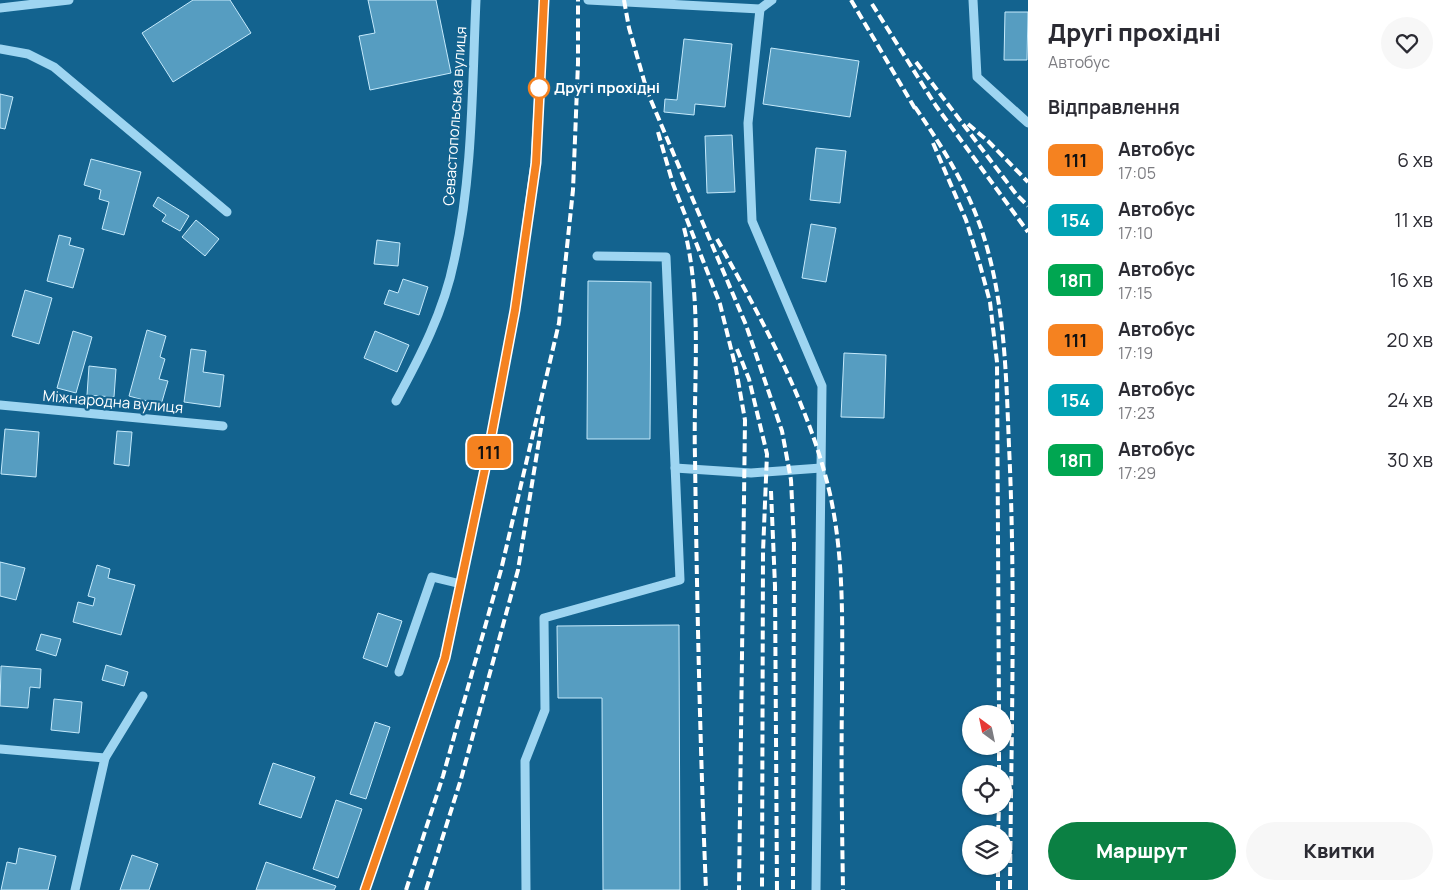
<!DOCTYPE html>
<html lang="uk">
<meta charset="utf-8">
<style>
:root{--surface:#fff;--page:#f7f7f7;--text:#2b2b33;--muted:#7c7c81;--accent:#0b8043}
body{margin:0;font-family:Manrope,sans-serif;background:var(--page);color:var(--text);height:100vh;display:flex;flex-direction:column;font-size:19px;white-space:nowrap}
*{box-sizing:border-box;margin:0}
p{font-size:16px;color:var(--muted)}
.icon{flex:none;width:28px;height:28px;fill:none;stroke:currentColor;stroke-width:2;stroke-linecap:round;stroke-linejoin:round}
.map{position:relative;flex:1;overflow:hidden}
.sheet{display:flex;flex-direction:column;background:var(--surface);width:425px}
.sheet>*{flex:none}
.badge{padding:0 10px;border-radius:8px;font-size:18px;line-height:32px}
.needle{width:32px;rotate:327deg}
.fabs{position:absolute;left:962px;top:705px;display:grid;gap:10px}
.fabs a{display:grid;place-items:center;width:50px;height:50px;border-radius:50%;background:var(--surface);box-shadow:0 1px 4px #0004;font-size:25px}
.map>.badge{position:absolute;translate:-50% -50%;box-shadow:0 0 0 2px #fff}
h2{padding:0 20px;font-size:19px;line-height:45px}
.round{display:grid;place-items:center;flex:none;width:52px;height:52px;border-radius:26px;background:var(--page)}
.headline{display:flex;align-items:center;justify-content:space-between;height:85px;padding:0 20px}
h1{font-size:24px;font-weight:800;line-height:38px}
.button{display:flex;gap:10px;margin-top:auto;padding:10px 20px}
.button a{flex:1;height:58px;border-radius:30px;background:var(--accent);color:#fff;font-size:20px;font-weight:800;line-height:58px;text-align:center}
.button a+a{background:var(--page);color:var(--text)}
ul{padding:0;list-style:none}
li{display:flex;align-items:center;gap:15px;height:60px;padding:0 20px}
li div{flex:1}
li b{display:block;font-size:19px}
li em{font-style:normal}
li .badge{min-width:55px;font-weight:700;text-align:center}
main{display:flex;flex:1;min-height:0}
.map>svg:first-child{display:block}
</style>
<main>
<div class="map">
<svg width="1028" height="890" viewBox="0 0 1028 890">
<rect width="100%" height="100%" fill="#13638f"/>
<!-- building -->
<g fill="#569dc1" stroke="#c5eafc">
<path d="M193,0H230L251,33L173,82L142,33Z"/>
<path d="M368,0H436L451,73L370,90L359,36L375,33Z"/>
<path d="M1005,12H1028L1027,60H1004Z"/>
<path d="M684,39L732,44L725,107L695,104L694,115L664,112L665,99L677,100Z"/>
<path d="M771,48L859,61L850,117L763,104Z"/>
<path d="M0,94L13,97L5,129L0,128Z"/>
<path d="M732,135L735,192L707,193L705,136Z"/>
<path d="M816,148L846,151L840,203L810,200Z"/>
<path d="M91,159L141,172L124,235L102,229L109,202L99,199L101,190L84,185Z"/>
<path d="M158,197L189,216L180,231L162,221L166,215L153,206Z"/>
<path d="M196,220L219,239L205,256L182,237Z"/>
<path d="M811,224L836,228L826,282L802,278Z"/>
<path d="M59,235L71,238L69,245L84,249L73,288L47,281Z"/>
<path d="M377,240L400,243L398,266L374,264Z"/>
<path d="M403,279L428,287L419,315L384,304L389,290L398,293Z"/>
<path d="M588,281L651,282L650,439H587Z"/>
<path d="M25,290L52,298L39,344L12,336Z"/>
<path d="M147,330L166,336L160,357L165,359L159,379L168,381L161,405L129,396Z"/>
<path d="M73,331L92,337L76,393L57,388Z"/>
<path d="M375,331L409,345L397,372L364,358Z"/>
<path d="M191,349L206,351L203,372L224,375L220,407L184,402Z"/>
<path d="M844,353L886,355L884,418L841,417Z"/>
<path d="M89,366L116,369L114,397L87,395Z"/>
<path d="M5,429L39,432L36,477L1,474Z"/>
<path d="M117,431L132,432L129,466L114,464Z"/>
<path d="M0,562L25,568L16,600L0,596Z"/>
<path d="M97,565L110,569L108,578L135,585L121,635L73,622L78,602L93,606L95,598L88,596Z"/>
<path d="M378,613L402,621L387,667L363,658Z"/>
<path d="M679,625L680,890H603L602,698H558L557,626Z"/>
<path d="M41,634L61,639L56,656L36,650Z"/>
<path d="M106,665L128,672L124,686L102,680Z"/>
<path d="M1,666L41,669L40,688L30,687L28,708L0,706Z"/>
<path d="M54,699L82,702L79,733L51,730Z"/>
<path d="M375,722L390,727L366,799L350,794Z"/>
<path d="M273,763L315,777L301,818L259,804Z"/>
<path d="M336,800L362,809L338,878L313,869Z"/>
<path d="M19,848L56,856L48,890H1L7,862L16,864Z"/>
<path d="M132,855L158,864L149,890H120Z"/>
<path d="M266,862L336,886L334,890H256Z"/>
</g>
<g fill="none" stroke-linecap="round" stroke-linejoin="round">
<!-- minor -->
<g stroke="#9ed5f1" stroke-width="9">
<path d="M588,0L760,9L772,0"/>
<path d="M973,0L977,77L1028,123"/>
<path d="M0,8L69,0"/>
<path d="M760,9L748,123L752,221L822,386L816,890"/>
<path d="M0,49L28,54L54,67L227,212"/>
<path d="M396,401C420,357 444,311 454,261C473,176 472,87 476,0"/>
<path d="M0,405L223,426"/>
<path d="M675,468L751,473L821,468"/>
<path d="M399,672L432,577L461,584"/>
<path d="M0,749L105,758"/>
<path d="M75,890L105,758L143,696"/>
<path d="M365,890L445,658L486,464L515,309L535,163L544,0"/>
<path d="M526,890L525,761L545,710L544,618L680,580L666,257L597,256"/>
</g>
<!-- rail -->
<g stroke="#fff" stroke-width="4" stroke-dasharray="9 4" stroke-linecap="butt">
<path d="M624,0L629,28L647,91L746,325L782,431L791,480L794,542L793,890"/>
<path d="M851,0L917,112"/>
<path d="M872,4L936,106L1028,232"/>
<path d="M916,62L1016,194L1028,206"/>
<path d="M915,107C943,148 966,184 982,231C1005,301 1006,374 1009,446C1016,594 1011,742 1010,890"/>
<path d="M968,124L988,141L1028,182"/>
<path d="M658,132L673,184L720,304L736,369L745,420L739,890"/>
<path d="M933,143L966,220L980,265L990,302L997,362L999,714"/>
<path d="M684,228C703,302 693,382 695,458C697,602 700,746 706,890"/>
<path d="M717,239C762,320 809,403 830,494C845,562 842,632 842,701C841,764 842,827 843,890"/>
<path d="M737,349L749,379L767,454L763,552L762,890"/>
<path d="M771,491L775,586L777,890"/>
<path d="M999,774V746"/>
<path d="M998,834L999,806"/>
<path d="M406,890L443,776L501,570L559,323L573,190L578,63V0"/>
<path d="M426,890L461,779L518,570L543,416"/>
<path d="M998,890V866"/>
</g>
</g>
<g fill="none" stroke-linecap="round" stroke-linejoin="round">
<!-- line casing -->
<g stroke="#fff" stroke-width="11">
<path id="line" d="M365,890L445,658L486,464L515,310L536,163L544,0"/>
</g>
<!-- line -->
<use href="#line" stroke="#f58220" stroke-width="8"/>
</g>
<!-- markers -->
<circle fill="#fff" stroke="#f58220" stroke-width="2.5" cx="539" cy="88" r="10"/>
<g text-anchor="middle" stroke-width="4.5" stroke-linejoin="round" paint-order="stroke">
<!-- stop labels -->
<g font-size="15" font-weight="bold" fill="#fff" stroke="#13638f" text-anchor="start">
<text x="554" y="93">Другі прохідні</text>
</g>
<!-- street labels -->
<g font-size="15" fill="#fff" stroke="#13638f">
<text transform="translate(455 116) rotate(-86)" y="5">Севастопольська вулиця</text>
<text transform="translate(113 402) rotate(5)" y="5">Міжнародна вулиця</text>
</g>
</g>
</svg>
<div class="fabs">
<a><svg class="needle" viewBox="-14 -14 28 28"><path d="M0-13l5 13h-10z" fill="#e53935"/><path d="M0 13l5-13h-10z" fill="#7c7c81"/></svg></a>
<a><svg class="icon" aria-label="locate" viewBox="0 0 24 24"><circle cx="12" cy="12" r="6"/><path d="M12 2v4M12 18v4M2 12h4M18 12h4"/></svg></a>
<a><svg class="icon" aria-label="layers" viewBox="0 0 24 24"><path d="M12 4l9 5-9 5-9-5zM3 14l9 5 9-5"/></svg></a>
</div>
<b class="badge" style="left:489px;top:452px;background:#f58220;color:#111">111</b>
</div>
<section class="sheet">
<div class="headline"><div><h1>Другі прохідні</h1><p>Автобус</p></div><a class="round"><svg class="icon" aria-label="heart" viewBox="0 0 24 24"><path d="M12 20l-8-8c-3-5 5-10 8-4 3-6 11-1 8 4z"/></svg></a></div>
<h2>Відправлення</h2>
<ul>
<li><span class="badge" style="background:#f58220;color:#111">111</span><div><b>Автобус</b><p>17:05</p></div><em>6 хв</em></li>
<li><span class="badge" style="background:#00a3b4;color:#fff">154</span><div><b>Автобус</b><p>17:10</p></div><em>11 хв</em></li>
<li><span class="badge" style="background:#00a651;color:#fff">18П</span><div><b>Автобус</b><p>17:15</p></div><em>16 хв</em></li>
<li><span class="badge" style="background:#f58220;color:#111">111</span><div><b>Автобус</b><p>17:19</p></div><em>20 хв</em></li>
<li><span class="badge" style="background:#00a3b4;color:#fff">154</span><div><b>Автобус</b><p>17:23</p></div><em>24 хв</em></li>
<li><span class="badge" style="background:#00a651;color:#fff">18П</span><div><b>Автобус</b><p>17:29</p></div><em>30 хв</em></li>
</ul>
<div class="button"><a>Маршрут</a><a>Квитки</a></div>
</section>
</main>
